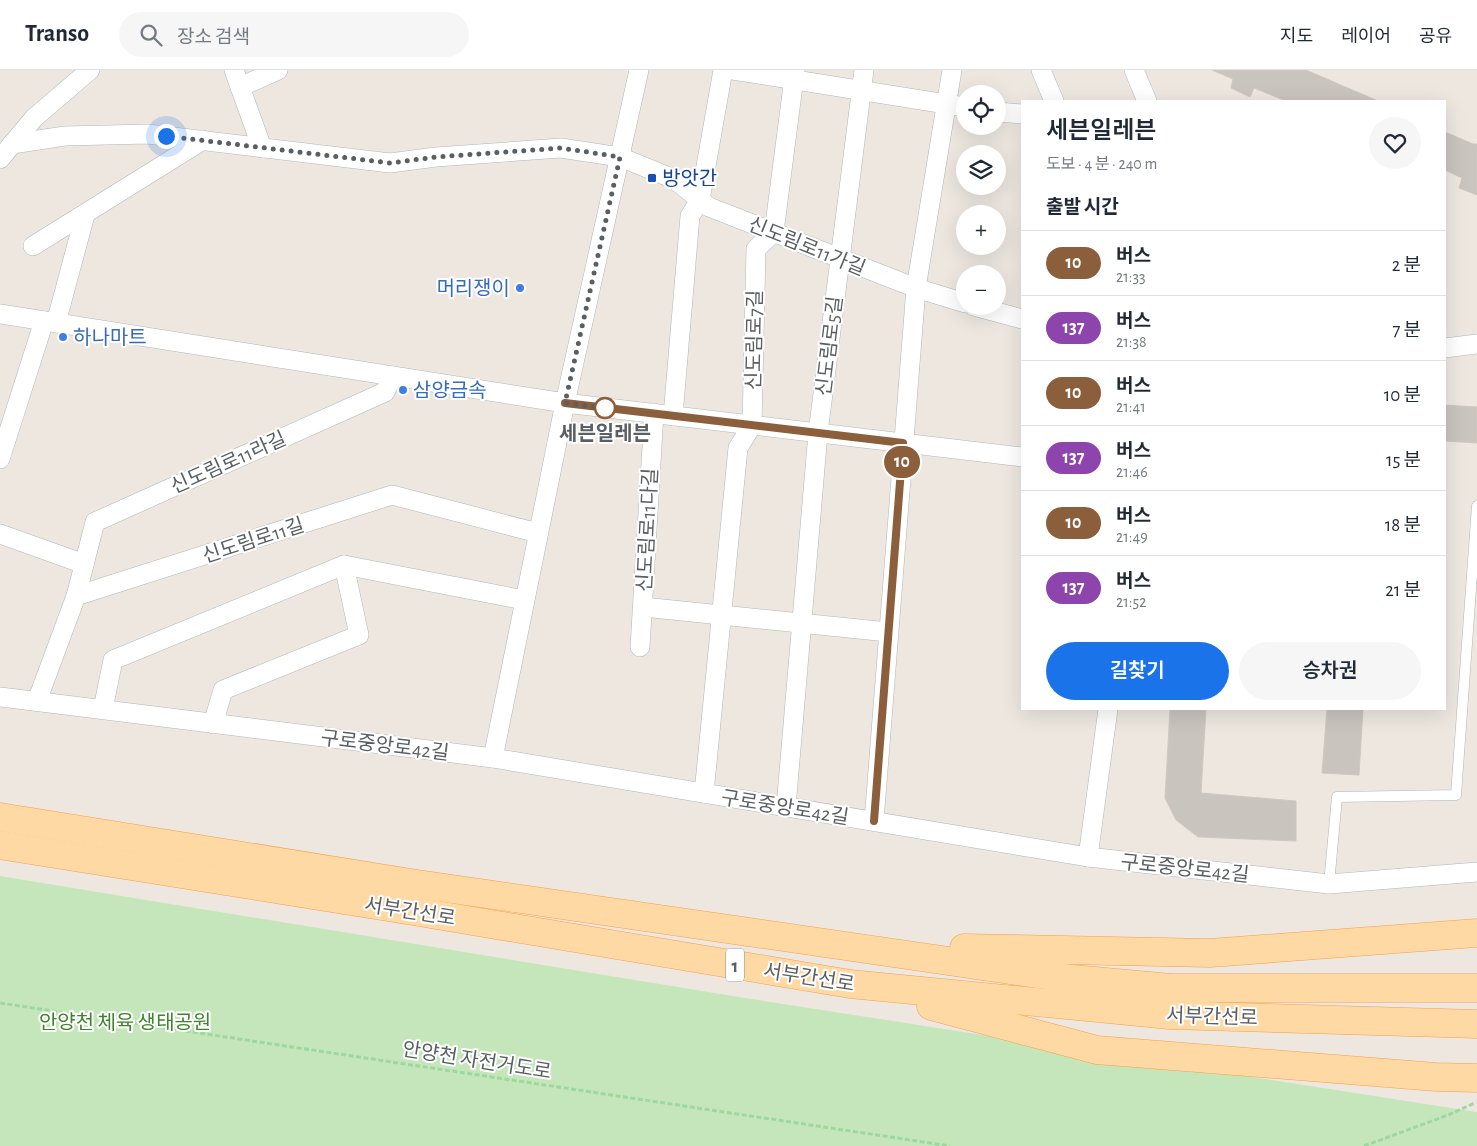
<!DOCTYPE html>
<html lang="ko">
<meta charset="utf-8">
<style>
:root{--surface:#fff;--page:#f6f6f7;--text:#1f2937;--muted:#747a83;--line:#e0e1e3;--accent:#1a73e8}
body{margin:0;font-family:"Alegreya Sans","Noto Sans KR",sans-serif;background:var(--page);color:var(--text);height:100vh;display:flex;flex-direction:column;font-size:19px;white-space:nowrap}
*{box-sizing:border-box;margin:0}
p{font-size:16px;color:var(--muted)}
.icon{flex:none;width:28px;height:28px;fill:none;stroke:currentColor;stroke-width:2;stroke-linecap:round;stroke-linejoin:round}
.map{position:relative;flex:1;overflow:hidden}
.side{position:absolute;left:1021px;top:30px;width:425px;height:610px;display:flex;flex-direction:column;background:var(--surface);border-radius:0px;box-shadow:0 5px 20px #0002}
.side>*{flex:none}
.badge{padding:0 10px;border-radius:16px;font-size:18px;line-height:32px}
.buttons{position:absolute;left:956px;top:15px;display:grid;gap:10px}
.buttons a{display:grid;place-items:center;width:50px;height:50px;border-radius:50%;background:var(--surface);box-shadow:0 5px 20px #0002;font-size:25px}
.you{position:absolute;width:25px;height:25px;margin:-12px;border:4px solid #fff;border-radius:50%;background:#1a73e8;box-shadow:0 0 0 8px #1a73e833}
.map>.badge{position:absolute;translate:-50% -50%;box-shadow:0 0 0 2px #fff}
h2{padding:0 25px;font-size:19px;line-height:45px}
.round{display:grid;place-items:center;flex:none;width:52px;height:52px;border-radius:26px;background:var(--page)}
.overview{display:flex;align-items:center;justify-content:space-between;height:85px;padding:0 25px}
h1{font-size:24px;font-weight:600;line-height:38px}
.cta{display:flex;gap:10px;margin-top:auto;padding:10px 25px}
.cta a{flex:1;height:58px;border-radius:30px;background:var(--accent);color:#fff;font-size:20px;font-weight:600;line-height:58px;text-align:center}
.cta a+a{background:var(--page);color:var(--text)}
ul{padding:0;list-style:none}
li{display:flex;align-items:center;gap:15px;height:65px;padding:0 25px;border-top:1px solid var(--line)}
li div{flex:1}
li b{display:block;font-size:19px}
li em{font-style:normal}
li .badge{min-width:55px;font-weight:700;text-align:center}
header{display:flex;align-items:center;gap:30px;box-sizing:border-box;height:70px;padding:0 25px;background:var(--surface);border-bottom:1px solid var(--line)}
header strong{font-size:24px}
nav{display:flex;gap:28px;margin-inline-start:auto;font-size:18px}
.search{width:350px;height:45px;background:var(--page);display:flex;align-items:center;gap:12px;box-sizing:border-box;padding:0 18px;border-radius:28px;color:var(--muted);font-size:19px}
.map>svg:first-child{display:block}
</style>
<header>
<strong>Transo</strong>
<div class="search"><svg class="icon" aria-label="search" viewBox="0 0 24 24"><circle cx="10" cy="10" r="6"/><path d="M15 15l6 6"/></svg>장소 검색</div>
<nav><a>지도</a><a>레이어</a><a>공유</a></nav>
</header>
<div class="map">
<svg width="1477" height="1076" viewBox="0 0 1477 1076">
<rect width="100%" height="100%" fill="#ede7e0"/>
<!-- park -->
<path fill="#c5e6ba" d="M0,806L745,928L1477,1042V1076H0Z"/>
<!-- building -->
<g fill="#cac4bf" stroke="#d2c7be">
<path d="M1212,0H1306L1378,31H1286L1254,18L1250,27L1231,18L1233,9Z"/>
<path d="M1445,62L1473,74H1477V125L1459,118L1462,108L1445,100Z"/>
<path d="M1445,335L1477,337V373L1445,371Z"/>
<path d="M1170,639H1206L1201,723L1296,731V771L1198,767L1176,750L1165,728Z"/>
<path d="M1327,639H1363L1359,705L1322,703Z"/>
</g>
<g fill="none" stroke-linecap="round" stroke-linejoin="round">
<!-- service casing -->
<g stroke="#b1b6b9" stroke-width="11">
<path id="service" d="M1329,814L1337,727L1456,725L1477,436"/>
</g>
<!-- minor casing -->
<g stroke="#b1b6b9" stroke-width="20">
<g id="minor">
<path d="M234,0L262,78"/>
<path d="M733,0L965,37"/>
<path d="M1041,0L1054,31"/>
<path d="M1134,0L1147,31"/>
<path d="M240,17L278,0"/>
<path d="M998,42L1022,44"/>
<path d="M12,74L65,66L148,64L390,93L436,87L561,78L620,87L674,109L709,137L916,218L965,233"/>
<path d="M0,89L34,48L90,0"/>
<path d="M33,176L203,70"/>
<path d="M974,236L1022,249"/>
<path d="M0,244L565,333L1022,387"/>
<path d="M56,253L85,145"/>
<path d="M1445,278L1477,274"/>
<path d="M673,346L690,146L700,130L723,0"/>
<path d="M0,389L44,251"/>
<path d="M0,464L84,494"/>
<path d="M76,526L95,452L385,322L393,306"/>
<path d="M643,537L888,562"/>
<path d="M640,577L654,343"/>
<path d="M0,627L493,688L1088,787L1329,814L1477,802"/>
<path d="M37,631L76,526L392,425L538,463"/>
<path d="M103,639L113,590L344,495L524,530"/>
<path d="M213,654L223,620L359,565L344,495"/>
<path d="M493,688L565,333L639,0"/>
<path d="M704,723L738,378L752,355L756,179L774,162L795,0"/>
<path d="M786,737L818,363L864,0"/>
<path d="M874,751L916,218L952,0"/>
<path d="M1088,787L1108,639"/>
</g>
</g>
<!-- primary casing -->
<g stroke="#f89e4d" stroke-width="29">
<g id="primary">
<path d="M0,747L417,814L1073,909L1171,918H1477"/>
<path d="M0,775L413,841L850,914L1170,945L1477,954"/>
<path d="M964,878L1210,883L1477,863"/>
<path d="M931,936L1097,980L1436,1007L1477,1008"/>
</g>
</g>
<!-- path -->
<g stroke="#9dd99e" stroke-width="3" stroke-dasharray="5 2.5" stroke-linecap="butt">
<path d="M0,933L950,1076"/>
<path d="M1364,1076L1448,1045L1475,1033"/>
</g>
<!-- service -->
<use href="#service" stroke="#fff" stroke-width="10"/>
<!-- minor -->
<use href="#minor" stroke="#fff" stroke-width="19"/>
<!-- primary -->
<use href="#primary" stroke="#ffd9a3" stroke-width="28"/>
</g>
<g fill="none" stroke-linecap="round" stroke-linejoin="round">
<!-- line casing -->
<g stroke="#fff" stroke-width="11">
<path id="line" d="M565,333L903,373L874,751"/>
</g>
<!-- line -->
<use href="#line" stroke="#8b5e3c" stroke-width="8"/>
<!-- walk -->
<path stroke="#595f62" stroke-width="5" stroke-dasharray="0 9" d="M166,66L390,93L436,87L561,78L620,87L565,333L605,338"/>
</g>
<!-- markers -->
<rect fill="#1a4fb4" stroke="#fff" stroke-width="2" x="647" y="103" width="10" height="10" rx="2.5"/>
<g fill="#3f7fe0" stroke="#fff" stroke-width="2">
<circle cx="520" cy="218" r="5"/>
<circle cx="63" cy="267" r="5"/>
<circle cx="403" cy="320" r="5"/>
</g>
<circle fill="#fff" stroke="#8b5e3c" stroke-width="2.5" cx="605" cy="338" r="10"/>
<g text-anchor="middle" stroke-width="4" stroke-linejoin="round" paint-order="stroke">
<!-- shield labels -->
<rect fill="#fff" stroke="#8b8f91" stroke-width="1" x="726" y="878.5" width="18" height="33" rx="4"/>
<g font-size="19" font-weight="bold" fill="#595f62">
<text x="735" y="902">1</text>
</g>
<!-- transit labels -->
<g font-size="20" fill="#164399" stroke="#fff" text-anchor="start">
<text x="662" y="115">방앗간</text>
</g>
<!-- street labels -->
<g font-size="20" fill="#595f62" stroke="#fff">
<text transform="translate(807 176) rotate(22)" y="7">신도림로11가길</text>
<text transform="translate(754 270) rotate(-89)" y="7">신도림로7길</text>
<text transform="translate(829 276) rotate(-83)" y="7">신도림로5길</text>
<text transform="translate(228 392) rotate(-24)" y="7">신도림로11라길</text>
<text transform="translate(647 460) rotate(-87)" y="7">신도림로11다길</text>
<text transform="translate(253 470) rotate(-18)" y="7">신도림로11길</text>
<text transform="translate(385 675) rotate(7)" y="7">구로중앙로42길</text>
<text transform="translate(785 737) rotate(9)" y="7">구로중앙로42길</text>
<text transform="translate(1185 798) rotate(6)" y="7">구로중앙로42길</text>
<text transform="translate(410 841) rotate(9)" y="7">서부간선로</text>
<text transform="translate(809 907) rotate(9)" y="7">서부간선로</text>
<text transform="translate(1212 946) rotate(2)" y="7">서부간선로</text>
<text transform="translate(477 990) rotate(9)" y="7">안양천 자전거도로</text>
</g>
<!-- shop labels -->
<g font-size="20" fill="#366cbe" stroke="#fff" text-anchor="start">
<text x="510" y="225" text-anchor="end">머리쟁이</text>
<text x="73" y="274">하나마트</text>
<text x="413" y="327">삼양금속</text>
</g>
<!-- stop labels -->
<g font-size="20" font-weight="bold" fill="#595f62" stroke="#fff">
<text x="605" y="370">세븐일레븐</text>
</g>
<!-- park labels -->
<g font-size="20" fill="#40832f" stroke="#fff">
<text x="125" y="959">안양천 체육 생태공원</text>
</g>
</g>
</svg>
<div class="buttons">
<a><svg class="icon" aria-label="locate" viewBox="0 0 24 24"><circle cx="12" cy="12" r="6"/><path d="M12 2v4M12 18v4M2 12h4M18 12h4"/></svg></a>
<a><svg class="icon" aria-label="layers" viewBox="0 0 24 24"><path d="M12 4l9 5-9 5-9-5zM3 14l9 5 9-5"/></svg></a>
<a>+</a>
<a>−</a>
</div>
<div class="you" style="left:166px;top:66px"></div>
<b class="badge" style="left:902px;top:392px;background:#8b5e3c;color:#fff">10</b>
<section class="side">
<div class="overview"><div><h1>세븐일레븐</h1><p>도보 · 4 분 · 240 m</p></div><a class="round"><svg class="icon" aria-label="heart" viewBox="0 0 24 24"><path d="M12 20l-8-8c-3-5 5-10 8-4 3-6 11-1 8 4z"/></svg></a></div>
<h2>출발 시간</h2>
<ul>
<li><span class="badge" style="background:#8b5e3c;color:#fff">10</span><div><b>버스</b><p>21:33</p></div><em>2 분</em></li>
<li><span class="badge" style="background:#8e44ad;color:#fff">137</span><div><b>버스</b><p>21:38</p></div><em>7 분</em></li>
<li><span class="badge" style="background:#8b5e3c;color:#fff">10</span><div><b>버스</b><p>21:41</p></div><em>10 분</em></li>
<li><span class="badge" style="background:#8e44ad;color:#fff">137</span><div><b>버스</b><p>21:46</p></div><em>15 분</em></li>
<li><span class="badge" style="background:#8b5e3c;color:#fff">10</span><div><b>버스</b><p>21:49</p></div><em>18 분</em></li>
<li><span class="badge" style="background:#8e44ad;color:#fff">137</span><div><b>버스</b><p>21:52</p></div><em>21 분</em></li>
</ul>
<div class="cta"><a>길찾기</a><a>승차권</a></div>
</section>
</div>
